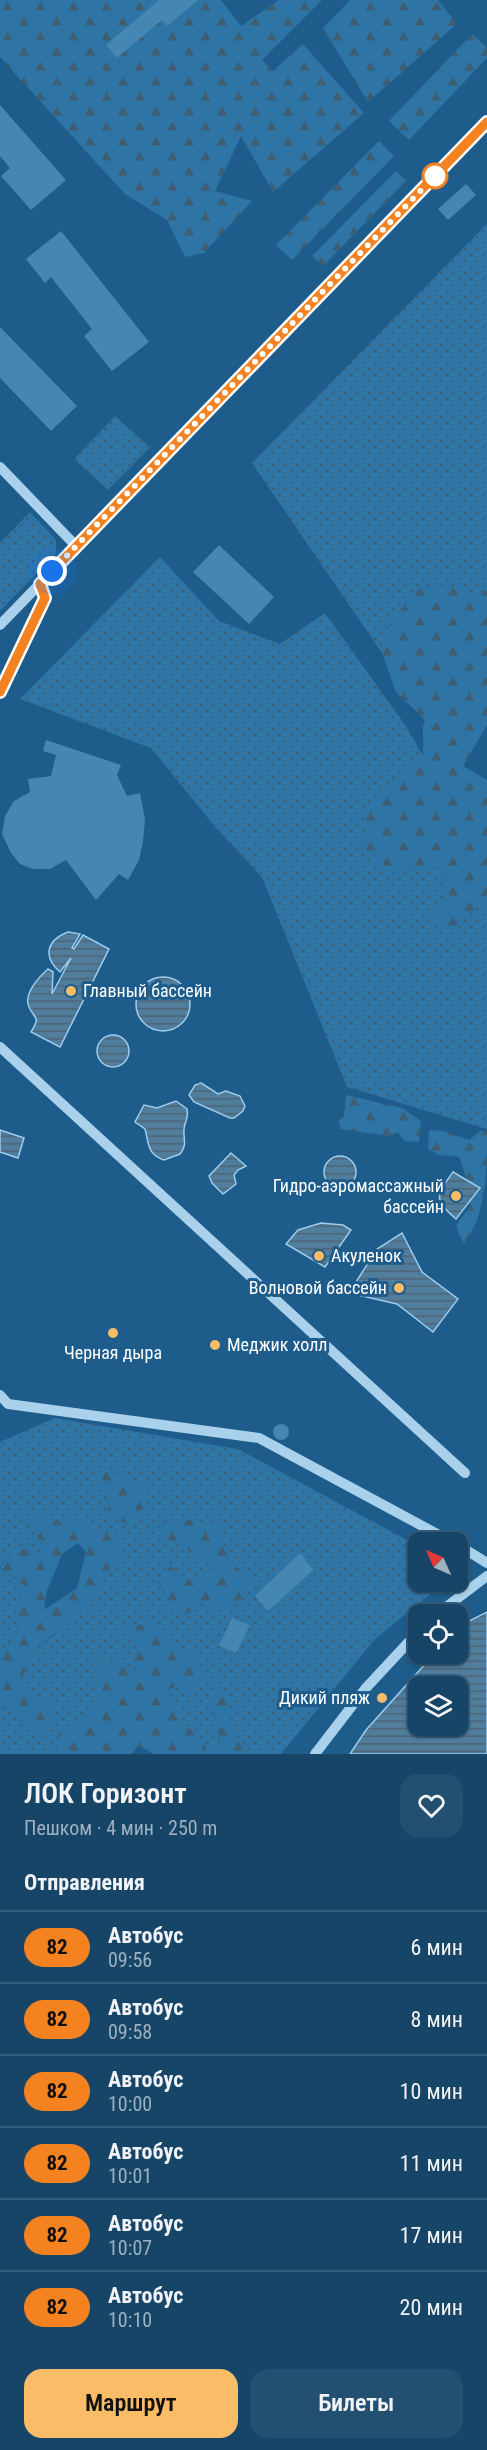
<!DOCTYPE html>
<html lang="ru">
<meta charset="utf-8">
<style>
:root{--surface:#164568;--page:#234f71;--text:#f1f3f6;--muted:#9eb1c0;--line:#355d7c;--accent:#fbbc68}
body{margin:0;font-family:"Roboto Condensed",sans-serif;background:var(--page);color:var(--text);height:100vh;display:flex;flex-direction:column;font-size:22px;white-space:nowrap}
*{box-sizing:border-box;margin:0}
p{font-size:20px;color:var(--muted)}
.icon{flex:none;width:33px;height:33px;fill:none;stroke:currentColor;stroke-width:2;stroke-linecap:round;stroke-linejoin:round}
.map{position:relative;height:1754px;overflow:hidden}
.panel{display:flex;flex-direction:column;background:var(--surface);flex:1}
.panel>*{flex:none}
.badge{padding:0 12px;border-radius:20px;font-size:21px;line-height:39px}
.needle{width:39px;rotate:315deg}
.tools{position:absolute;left:408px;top:1532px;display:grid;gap:12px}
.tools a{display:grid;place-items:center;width:60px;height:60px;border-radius:12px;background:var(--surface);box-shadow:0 2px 4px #0004,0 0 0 2px var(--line);font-size:30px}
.you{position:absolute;width:30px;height:30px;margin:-15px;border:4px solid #fff;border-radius:50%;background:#1a73e8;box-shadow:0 0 0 9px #1a73e833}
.map>.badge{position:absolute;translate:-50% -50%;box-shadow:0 0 0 3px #fff}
h2{padding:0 24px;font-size:22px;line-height:54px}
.round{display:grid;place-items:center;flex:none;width:63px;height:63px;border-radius:18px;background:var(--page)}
.headline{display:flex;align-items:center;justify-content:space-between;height:102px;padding:0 24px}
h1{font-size:28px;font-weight:600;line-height:45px}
.primary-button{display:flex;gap:12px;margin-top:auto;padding:12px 24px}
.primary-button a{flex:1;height:69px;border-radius:18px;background:var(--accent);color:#111;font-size:24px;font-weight:600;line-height:69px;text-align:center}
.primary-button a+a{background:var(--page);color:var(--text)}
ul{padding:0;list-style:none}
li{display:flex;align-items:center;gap:18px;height:72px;padding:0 24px;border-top:2px solid var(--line)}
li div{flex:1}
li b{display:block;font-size:22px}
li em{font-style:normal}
li .badge{min-width:66px;font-weight:700;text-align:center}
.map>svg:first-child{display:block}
</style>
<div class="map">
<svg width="487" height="1754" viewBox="0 0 487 1754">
<defs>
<pattern id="grass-dots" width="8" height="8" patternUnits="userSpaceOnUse" patternTransform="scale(1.5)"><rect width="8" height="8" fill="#2e75a6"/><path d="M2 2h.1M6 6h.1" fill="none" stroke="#3e5e74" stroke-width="1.8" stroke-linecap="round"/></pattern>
<pattern id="forest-firs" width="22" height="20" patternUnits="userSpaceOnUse" patternTransform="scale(1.5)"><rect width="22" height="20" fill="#2e75a6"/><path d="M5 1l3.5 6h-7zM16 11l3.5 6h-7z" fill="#3e5e74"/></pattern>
<pattern id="water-rules" width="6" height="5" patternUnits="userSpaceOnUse" patternTransform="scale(1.5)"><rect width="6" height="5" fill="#517d9d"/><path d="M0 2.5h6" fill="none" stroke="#4e6474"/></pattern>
</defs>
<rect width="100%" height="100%" fill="#1d5c8b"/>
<!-- grass -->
<g fill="url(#grass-dots)" fill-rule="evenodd">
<path d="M487,224V591L476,594L439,585L415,591L382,636V653L252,463Z"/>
<path d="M115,416L150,447L108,490L74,459Z"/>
<path d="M30,512L56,540V553L0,611V543Z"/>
<path d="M160,557L219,621L280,644L325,613L408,729L423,756L368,804L392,873L439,866L446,901L430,922L450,929L477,907H487V1129L347,1087L262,877L216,828L151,748L20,699Z"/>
<path d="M55,1418L238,1449L418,1546V1581H447L375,1639L281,1754H244L232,1728L226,1692L207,1698C215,1715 227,1737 214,1754H206L204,1742L172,1736L160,1693L177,1685L182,1652L152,1621L137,1649L134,1673L116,1663L91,1714L59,1732L57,1754H0V1702C13,1717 29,1725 45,1737L34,1694L20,1681L36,1647L55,1635L115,1532L93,1531L78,1517L54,1521L42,1541L39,1555L16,1547L0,1567V1442ZM106,1467L125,1479L143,1485L109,1514ZM182,1518L224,1547L231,1564L172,1610L158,1580L192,1582L219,1566L155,1528Z"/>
<path d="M0,1568L23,1584L19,1602L20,1622L5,1654H0Z"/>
</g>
<!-- forest -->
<g fill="url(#forest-firs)" fill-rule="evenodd">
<path d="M0,0H221L241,26L279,0H322L262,60L273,71L303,44L364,113L273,192L241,136L215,191L252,201L204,253L185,257L167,220L125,194L0,57Z"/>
<path d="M350,0H438L457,24L368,102L323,28Z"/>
<path d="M472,34L487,48V58L409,140L389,121Z"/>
<path d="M379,141L394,156L292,260L276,245Z"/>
<path d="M396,171L406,181L323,266L312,256Z"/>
<path d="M439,585L476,594L487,591V725L463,766L487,780V907H477L450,929L429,922L446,901L439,866L392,873L362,853L368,804L423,756V727L425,720L396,692L382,653V636L415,591Z"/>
<path d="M346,1095L402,1108L421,1121L419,1142L404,1141L398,1132L389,1136L341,1129L338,1119L344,1117Z"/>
<path d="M429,1130L443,1131L469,1140L481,1131H487C487,1167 487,1215 464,1243L459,1235L456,1225L470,1207L466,1177L459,1157L439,1155L428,1149Z"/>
<path d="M106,1467L125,1479L143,1485L149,1499L129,1525L109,1514L108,1495L94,1479Z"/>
<path d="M34,1512L54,1521L78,1516L93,1531L115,1532L118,1554L86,1612L36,1647L20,1681L56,1709L45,1737C30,1725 13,1717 0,1702V1654H5L20,1622L19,1602L23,1584L0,1567L16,1547L39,1554L42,1541L27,1524ZM78,1543L86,1552L77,1588L44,1610L47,1591L62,1554Z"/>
<path d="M182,1518L223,1527C224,1559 227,1562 254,1578L239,1602L214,1610L205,1601L183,1616L172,1610L158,1579L170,1566L192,1582L219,1566L172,1542L155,1528Z"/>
<path d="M152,1621L182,1652L198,1656L205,1677L191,1698L177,1685L161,1693C184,1712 186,1707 173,1735L190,1728L204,1742L206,1754H154L139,1746L131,1754H57L59,1732L91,1714L100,1691L92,1658L116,1663L134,1673L137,1649L122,1630Z"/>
<path d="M226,1692L232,1727L244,1754H214C228,1737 215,1715 207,1698Z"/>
</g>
<!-- water -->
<g fill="url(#water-rules)" stroke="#9ccdee" stroke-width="1.5" fill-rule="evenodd">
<path d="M68,932L80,934L72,948L74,949L83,935L109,949L60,1047L31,1032C41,1016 35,1020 29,1007C23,994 39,977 48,969L53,972L52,994L71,958L60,972C42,956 47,940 68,932Z"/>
<circle cx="163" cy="1004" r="27"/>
<circle cx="113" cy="1051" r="16"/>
<path d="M201,1083L218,1094L226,1091L240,1096L245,1106L243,1111L234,1118H230L194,1102L189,1095L195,1085Z"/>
<path d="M176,1101L187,1109C189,1118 185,1120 184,1129C183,1140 188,1144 180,1154L164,1160C147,1154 149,1144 145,1129L135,1122L144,1105L157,1108Z"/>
<path d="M0,1130L24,1138L18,1158L0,1152Z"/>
<path d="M231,1153L246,1166L238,1170L234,1175L236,1184L223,1194L212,1183L209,1176Z"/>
<circle cx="340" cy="1172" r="16"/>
<path d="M453,1172L480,1188L456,1219C433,1199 436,1196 453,1172Z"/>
<path d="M321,1223L343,1225L351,1230L325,1267L286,1244L298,1230Z"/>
<path d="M402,1233L422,1272L458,1299L433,1332L397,1304L353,1294L356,1282L377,1249Z"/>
<path d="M487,1612V1754H350L366,1730L435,1653H458V1629L459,1626ZM418,1686H458V1725H418Z"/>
</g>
<!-- building -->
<g fill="#4686b2">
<path d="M159,0H198L167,26L162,20L117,58L106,45Z"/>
<path d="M0,105L66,180L31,210L1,176L10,168L0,156Z"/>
<path d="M466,184L476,195L448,220L438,209Z"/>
<path d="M61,231L149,342L112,371L84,336L92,329L51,277L45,283L26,259Z"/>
<path d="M0,327L77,406L51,431L0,378Z"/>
<path d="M219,545L274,597L249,624L193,572Z"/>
<path d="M46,740L121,765L117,775L127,796L140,793L145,819L143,842L139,860L128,880L119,874L96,900L66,860L50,869H33L20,864L11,853L2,834L5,816L14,801L30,792L28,779L51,776L56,755L43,751Z"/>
<circle cx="281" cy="1432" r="8"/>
<path d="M300,1553L313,1570L268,1611L255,1596Z"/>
<path d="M232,1618L250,1625L236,1653L219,1646Z"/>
</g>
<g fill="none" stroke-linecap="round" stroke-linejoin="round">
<!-- minor -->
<g stroke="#a9d1ec" stroke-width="10">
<path d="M0,467L76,546"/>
<path d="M0,625L487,122"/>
<path d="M0,692L45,598L40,583"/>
<path d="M0,1047L465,1473"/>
<path d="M0,1395L8,1404L259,1438L452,1542"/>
<path d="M458,1545L487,1563"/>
<path d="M437,1614L487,1576"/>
<path d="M315,1754L365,1689L418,1632"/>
</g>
</g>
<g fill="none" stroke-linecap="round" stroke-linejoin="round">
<!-- line casing -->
<g stroke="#fff" stroke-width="14">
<path id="line" d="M0,692L45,598L40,584L487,122"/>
</g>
<!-- line -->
<use href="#line" stroke="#f58220" stroke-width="9"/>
<!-- walk -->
<path stroke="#fff" stroke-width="6" stroke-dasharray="0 10.8" d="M52,571L435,176"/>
</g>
<!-- markers -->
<circle fill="#fff" stroke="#f58220" stroke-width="3" cx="435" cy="176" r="12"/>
<g fill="#fbbc68" stroke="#1d5c8b" stroke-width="2">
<circle cx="71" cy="991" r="6"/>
<circle cx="456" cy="1196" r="6"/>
<circle cx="319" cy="1256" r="6"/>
<circle cx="399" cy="1288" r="6"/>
<circle cx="113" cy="1333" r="6"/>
<circle cx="215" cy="1345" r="6"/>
<circle cx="382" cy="1698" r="6"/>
</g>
<g text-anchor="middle" stroke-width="6" stroke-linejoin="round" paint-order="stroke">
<!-- poi labels -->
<g font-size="18" fill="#fff" stroke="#1d5c8b" text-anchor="start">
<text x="83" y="997">Главный бассейн</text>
<text x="444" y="1192" text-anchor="end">Гидро-аэромассажный<tspan x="444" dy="21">бассейн</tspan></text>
<text x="331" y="1262">Акуленок</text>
<text x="387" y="1294" text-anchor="end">Волновой бассейн</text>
<text x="227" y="1351">Меджик холл</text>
<text x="113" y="1359" text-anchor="middle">Черная дыра</text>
<text x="370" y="1704" text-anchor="end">Дикий пляж</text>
</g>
</g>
</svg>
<div class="tools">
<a><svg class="needle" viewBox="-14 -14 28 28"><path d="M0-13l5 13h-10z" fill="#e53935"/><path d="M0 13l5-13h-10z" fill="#9eb1c0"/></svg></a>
<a><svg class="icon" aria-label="locate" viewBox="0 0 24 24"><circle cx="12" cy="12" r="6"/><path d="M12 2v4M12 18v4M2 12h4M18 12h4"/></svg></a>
<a><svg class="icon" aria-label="layers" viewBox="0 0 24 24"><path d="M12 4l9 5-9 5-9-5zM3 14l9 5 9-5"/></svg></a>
</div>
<div class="you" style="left:52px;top:571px"></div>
</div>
<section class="panel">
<div class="headline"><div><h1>ЛОК Горизонт</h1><p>Пешком · 4 мин · 250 m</p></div><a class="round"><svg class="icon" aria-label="heart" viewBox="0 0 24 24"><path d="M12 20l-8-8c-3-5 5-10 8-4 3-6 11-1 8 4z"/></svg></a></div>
<h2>Отправления</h2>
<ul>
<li><span class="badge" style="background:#f58220;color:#111">82</span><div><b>Автобус</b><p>09:56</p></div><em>6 мин</em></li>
<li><span class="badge" style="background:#f58220;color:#111">82</span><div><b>Автобус</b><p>09:58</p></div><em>8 мин</em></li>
<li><span class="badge" style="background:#f58220;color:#111">82</span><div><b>Автобус</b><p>10:00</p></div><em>10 мин</em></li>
<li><span class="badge" style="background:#f58220;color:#111">82</span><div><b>Автобус</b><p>10:01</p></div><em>11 мин</em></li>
<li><span class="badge" style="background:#f58220;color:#111">82</span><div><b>Автобус</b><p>10:07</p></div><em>17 мин</em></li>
<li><span class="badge" style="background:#f58220;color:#111">82</span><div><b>Автобус</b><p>10:10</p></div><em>20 мин</em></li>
</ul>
<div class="primary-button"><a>Маршрут</a><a>Билеты</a></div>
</section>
